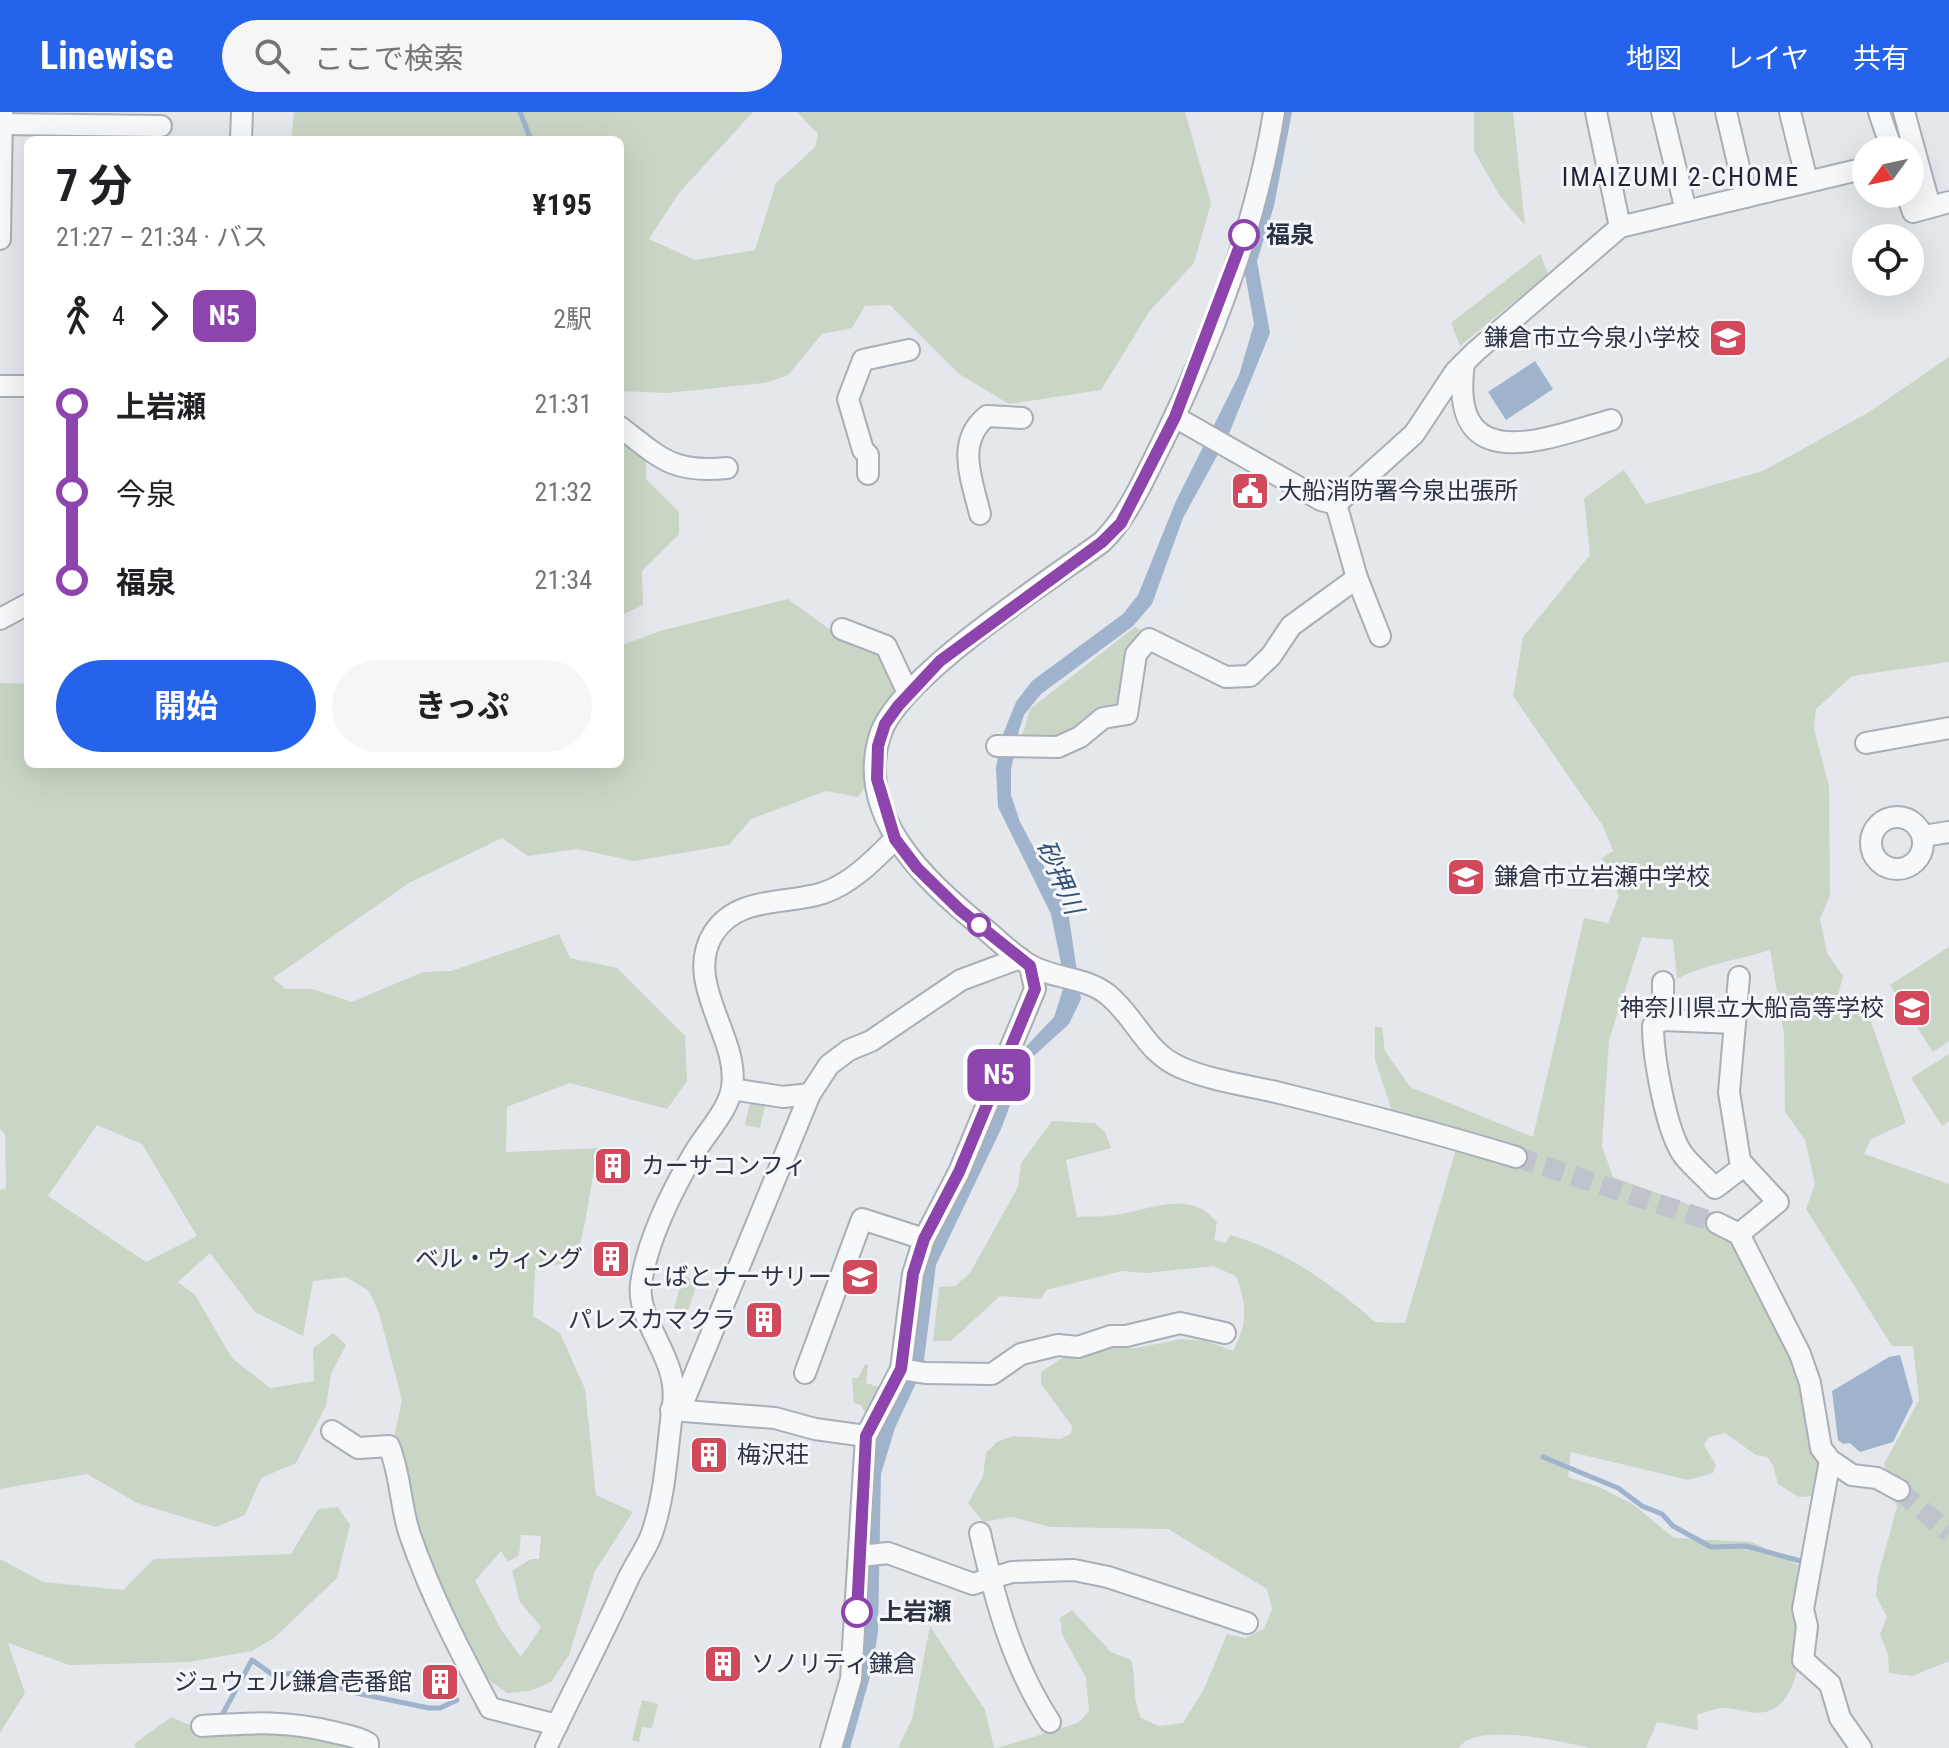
<!DOCTYPE html>
<html lang="ja">
<meta charset="utf-8">
<style>
:root{--surface:#fff;--page:#f6f6f6;--text:#202124;--muted:#757577;--accent:#2563eb}
body{margin:0;font-family:"Roboto Condensed","Noto Sans JP",sans-serif;background:var(--page);color:var(--text);height:100vh;display:flex;flex-direction:column;font-size:30px;white-space:nowrap}
*{box-sizing:border-box;margin:0}
p{font-size:26px;color:var(--muted)}
.icon{flex:none;width:44px;height:44px;fill:none;stroke:currentColor;stroke-width:2;stroke-linecap:round;stroke-linejoin:round}
.map{position:relative;flex:1;overflow:hidden}
.details{position:absolute;left:24px;top:24px;width:600px;height:632px;display:flex;flex-direction:column;background:var(--surface);border-radius:12px;box-shadow:0 8px 32px #0002}
.details>*{flex:none}
.badge{padding:0 16px;border-radius:12px;font-size:28px;line-height:52px}
.needle{width:52px;rotate:237deg}
.buttons{position:absolute;left:1852px;top:24px;display:grid;gap:16px}
.buttons a{display:grid;place-items:center;width:72px;height:72px;border-radius:50%;background:var(--surface);box-shadow:0 8px 32px #0002;font-size:40px}
.map>.badge{position:absolute;translate:-50% -50%;box-shadow:0 0 0 4px #fff}
.legs{display:flex;align-items:center;gap:12px;height:88px;padding:0 32px;font-size:26px}
.legs p{margin-inline-start:auto}
.headline{display:flex;align-items:center;justify-content:space-between;height:136px;padding:0 32px}
h1{font-size:44px;font-weight:700;line-height:60px}
.button{display:flex;gap:16px;margin-top:auto;padding:16px 32px}
.button a{flex:1;height:92px;border-radius:48px;background:var(--accent);color:#fff;font-size:32px;font-weight:700;line-height:92px;text-align:center}
.button a+a{background:var(--page);color:var(--text)}
ul{padding:0 32px;list-style:none}
li{display:flex;align-items:center;gap:28px;height:88px;font-size:30px}
li i{display:grid;place-items:center;width:12px;height:100%;margin:0 10px;background:currentColor}
li i::after{content:'';width:20px;height:20px;margin:-10px;border:6px solid;border-radius:50%;background:var(--surface)}
li p{margin-inline-start:auto}
li:first-child i{background:linear-gradient(#0000 50%,currentColor 0)}
li:last-child i{background:linear-gradient(currentColor 50%,#0000 0)}
header{display:flex;align-items:center;gap:48px;box-sizing:border-box;height:112px;padding:0 40px;background:var(--accent);color:#fff}
header strong{font-size:38px}
nav{display:flex;gap:44px;margin-inline-start:auto;font-size:28px}
.search{width:560px;height:72px;background:var(--page);display:flex;align-items:center;gap:20px;box-sizing:border-box;padding:0 28px;border-radius:44px;color:var(--muted);font-size:30px}
.map>svg:first-child{display:block}
</style>
<header>
<strong>Linewise</strong>
<div class="search"><svg class="icon" aria-label="search" viewBox="0 0 24 24"><circle cx="10" cy="10" r="6"/><path d="M15 15l6 6"/></svg>ここで検索</div>
<nav><a>地図</a><a>レイヤ</a><a>共有</a></nav>
</header>
<div class="map">
<svg width="1949" height="1636" viewBox="0 0 1949 1636">
<rect width="100%" height="100%" fill="#e4e7ec"/>
<!-- green -->
<g fill="#c9d6c5" fill-rule="evenodd">
<path d="M294,0H753L679,81L649,127L695,148L755,138L776,71L815,35L818,22L797,0H1185L1211,91L1194,151L1149,200L1101,278L1009,292L959,262L890,193L865,194L852,216L822,222L788,263L765,271L667,281L620,279V28H291Z"/>
<path d="M1474,0H1513L1525,113L1500,84L1474,39Z"/>
<path d="M1540,142L1548,162L1460,234L1451,211Z"/>
<path d="M1949,245V550L1852,564L1816,597L1814,617L1829,674L1830,783L1820,807L1827,841L1843,864L1836,891L1867,898L1906,1011L1871,1027L1864,1042L1949,1072V1549L1912,1564L1889,1561L1888,1543L1880,1522L1887,1505L1876,1484L1878,1464L1897,1395L1884,1352L1919,1288L1913,1234H1892L1806,1097L1815,1072L1805,1028L1785,1000L1784,922L1770,838C1739,848 1705,852 1677,867L1673,828L1642,825L1609,928L1602,1034L1613,1065L1732,1108L1795,1249L1808,1294L1810,1331L1818,1349L1815,1384L1799,1385L1778,1372L1773,1353L1767,1345L1756,1343L1725,1321L1709,1325L1704,1333L1716,1353L1713,1361L1688,1368L1571,1340L1568,1365L1599,1375L1634,1393L1674,1426L1752,1430L1808,1458C1806,1493 1808,1592 1765,1600C1750,1603 1735,1595 1721,1596C1713,1597 1704,1601 1697,1603L1698,1618L1657,1610L1646,1636C1629,1636 1607,1636 1590,1636C1564,1630 1475,1609 1459,1636H997L1078,1611L1089,1599L1086,1566L1062,1522L1060,1506L1072,1498L1111,1540L1131,1548C1137,1570 1131,1582 1141,1606L1159,1614L1183,1611L1204,1577L1227,1522L1245,1526L1264,1517L1272,1497L1267,1477L1168,1417L1051,1415L1012,1405L983,1410L968,1391L983,1364L986,1341L997,1330L1013,1324L1060,1327L1071,1322L1072,1314L1041,1272V1260L1062,1246L1100,1235L1136,1236L1182,1227L1206,1229L1233,1239C1248,1211 1247,1193 1236,1164L1213,1154L1147,1161L1122,1159L1046,1178L1041,1187L1000,1184L951,1229H933L939,1175L955,1174L970,1161L1018,1075L1021,1051L1052,1009L1095,1011L1105,1020L1111,1036L1066,1048L1077,1105C1089,1104 1103,1105 1115,1103C1150,1098 1190,1076 1217,1110L1214,1128L1226,1131L1230,1123C1284,1138 1334,1173 1375,1210L1405,1211L1457,1034L1511,1035L1392,999L1375,948V914L1382,916L1385,939L1410,975L1533,1025L1584,806L1608,811L1619,784L1602,746L1613,739L1603,714L1513,584L1523,525L1590,443L1584,386L1624,358L1646,392L1763,359L1869,300Z"/>
<path d="M620,323L646,347V367L679,400V422L642,459L643,493L620,504Z"/>
<path d="M788,487L829,517L885,545L901,607L875,661L858,685L826,679L751,707L729,733L634,749L577,737L528,744L502,726L409,771L273,866L285,877H312L352,890L423,860L451,859L559,822L570,846L617,856L685,924L687,969L667,997L570,971L507,995L506,1040L599,1036C589,1074 588,1112 575,1149L535,1157L533,1204L560,1221L585,1277L596,1383L633,1400L595,1459L569,1543L551,1570L530,1579L507,1581L480,1562L426,1452L394,1326L402,1288L379,1201L369,1179L346,1165L313,1169L303,1224L255,1200L210,1141L178,1170L195,1183L232,1246L270,1276L314,1269L313,1236L333,1221L346,1233L331,1262L326,1294L296,1351L261,1366L245,1403L216,1415L137,1391L87,1362L0,1377V1078L6,1076L5,1022L0,1017V571L28,572V652H620V534L660,519ZM97,1013L142,1032L197,1124L146,1150L48,1084ZM521,1423L541,1424L539,1447H531L512,1459L520,1490L541,1515L521,1545L502,1519L475,1469L501,1439L508,1450L519,1443Z"/>
<path d="M1135,515L1147,521L1119,595L1058,630L1021,627L1030,597Z"/>
<path d="M1949,835V929L1933,940L1890,873Z"/>
<path d="M1949,942V1009L1942,1014L1911,966Z"/>
<path d="M751,985L766,989L760,1016L745,1013Z"/>
<path d="M683,1164L698,1169L687,1202L674,1197Z"/>
<path d="M865,1252L868,1253L866,1271L879,1275L866,1302L861,1293L854,1291L852,1266H858Z"/>
<path d="M338,1395L350,1413L337,1466L274,1526L252,1539L189,1550L69,1553L8,1531L25,1581L0,1621V1447L43,1470L123,1478L154,1447L291,1442L318,1397Z"/>
<path d="M930,1514L985,1598L994,1636H898L912,1607Z"/>
<path d="M642,1588L658,1592L652,1616L642,1615L639,1630L632,1628Z"/>
<path d="M171,1605L205,1620L279,1616L337,1629L351,1636H136L134,1632Z"/>
</g>
<!-- water -->
<g fill="#9fb4cc">
<path d="M1280,0H1292L1274,94L1257,149L1270,221L1228,324L1183,406L1152,492L1133,514L1041,582L1024,603L1019,618L1011,658V683L1020,710L1068,799L1081,887L1069,912L1026,951L1001,1017L936,1153L923,1256L895,1316L881,1362L878,1519L873,1554L850,1636H835L860,1548L865,1513L870,1346L924,1149L1014,947L1054,905L1065,871L1051,802L998,695L996,656L1001,627L1016,590L1032,569L1123,502L1138,483L1176,389L1239,263L1254,212L1243,151Z"/>
<path d="M1535,249L1553,277L1506,308L1488,280Z"/>
<path d="M1900,1243L1913,1290L1893,1330L1860,1340L1850,1331L1843,1332L1838,1328L1832,1279L1889,1245Z"/>
</g>
<g fill="none" stroke-linecap="round" stroke-linejoin="round">
<!-- stream -->
<g stroke="#9fb4cc" stroke-width="5">
<path d="M520,0L531,28"/>
<path d="M1543,1345L1618,1376L1642,1394L1662,1402L1673,1414L1711,1435L1746,1434L1804,1450"/>
<path d="M221,1605L252,1548L273,1563L297,1561L356,1581L429,1596H440L457,1588"/>
</g>
<!-- minor-tunnel -->
<g stroke="#bfc3cb" stroke-width="20" stroke-dasharray="20 10" stroke-linecap="butt">
<path d="M1516,1045L1717,1111"/>
<path d="M1899,1378L1949,1421"/>
</g>
<!-- minor casing -->
<g stroke="#a9aeb7" stroke-width="24">
<g id="minor">
<path d="M1274,0C1255,120 1208,239 1154,347C1139,377 1126,406 1102,430C1049,469 899,564 880,623C854,705 929,773 986,818C999,829 1013,843 1028,852C1051,867 1084,864 1107,882C1137,906 1145,941 1182,956C1215,970 1253,974 1288,983C1365,1002 1440,1022 1516,1045"/>
<path d="M1596,0L1620,115"/>
<path d="M1662,0L1686,99"/>
<path d="M1726,0L1746,85"/>
<path d="M1790,0L1807,69"/>
<path d="M1879,0L1892,38"/>
<path d="M1904,0L1930,95"/>
<path d="M0,12L161,14"/>
<path d="M241,28L242,0"/>
<path d="M1907,82L1913,100L1949,90"/>
<path d="M0,127L2,0"/>
<path d="M1464,251C1448,367 1545,327 1611,308"/>
<path d="M0,274H28"/>
<path d="M1175,305L1321,388L1336,392L1414,322L1455,260L1475,240L1620,115L1866,56"/>
<path d="M620,315C662,347 672,361 727,356"/>
<path d="M868,362V343L863,338L848,287L863,248L909,238"/>
<path d="M1336,392L1357,466L1380,524"/>
<path d="M980,402C972,368 955,330 987,304L1022,306"/>
<path d="M0,507L28,492"/>
<path d="M842,517L886,534L908,581"/>
<path d="M1866,631L1949,616"/>
<path d="M997,634L1058,635L1080,625L1103,606L1127,602L1136,542L1149,527L1226,565L1250,564L1271,544L1291,514L1357,466"/>
<circle cx="1897" cy="731" r="26"/>
<path d="M1923,724L1949,720"/>
<path d="M1739,865L1729,980L1740,1049L1778,1090L1739,1122"/>
<path d="M1663,870V908"/>
<path d="M1735,911L1663,908L1653,914C1653,943 1666,1021 1684,1044C1693,1055 1705,1065 1715,1076L1744,1054"/>
<path d="M732,977L783,985L810,982"/>
<path d="M1717,1111L1739,1122L1800,1242L1810,1271L1821,1336L1830,1348L1852,1363L1877,1366L1899,1378"/>
<path d="M901,1257L925,1261L992,1262L1021,1242L1058,1233L1078,1235L1111,1224H1126L1180,1211L1225,1221"/>
<path d="M805,1261L862,1107L924,1127"/>
<path d="M673,1294L685,1286L810,982L829,953L849,938L871,929L961,868L1020,846"/>
<path d="M671,1298L775,1306L815,1317L866,1324"/>
<path d="M332,1319L358,1336L389,1334C401,1363 400,1394 410,1423C431,1484 460,1539 490,1596L557,1613"/>
<path d="M1830,1348L1803,1497L1807,1514L1803,1548L1830,1572L1840,1606L1861,1636"/>
<path d="M980,1421C995,1488 1012,1552 1050,1610"/>
<path d="M861,1444L888,1441L973,1472L1012,1460L1074,1458L1108,1465L1247,1511"/>
<path d="M202,1614C250,1611 286,1608 333,1620C345,1623 357,1624 368,1631V1636"/>
<path d="M546,1636C573,1579 602,1524 628,1467C635,1452 645,1439 651,1424C666,1383 667,1335 673,1293C680,1246 636,1211 641,1172C647,1129 672,1079 693,1043C705,1022 729,998 732,975C740,926 683,871 713,822C737,783 787,793 823,781C851,772 875,747 895,727"/>
<path d="M831,1636L851,1567L866,1324L901,1257L913,1162L924,1127L959,1060L1035,877L1030,854"/>
</g>
</g>
<!-- minor -->
<use href="#minor" stroke="#f7f8fa" stroke-width="20"/>
</g>
<g fill="none" stroke-linecap="round" stroke-linejoin="round">
<!-- line-1 casing -->
<g stroke="#fff" stroke-width="18">
<path id="line-1" d="M857,1500L866,1324L901,1257L913,1162L924,1127L959,1060L1035,877L1030,854L960,798L917,756L895,727L877,667L878,634L885,612L898,594L940,549L1102,430L1121,411L1175,305L1244,123"/>
</g>
<!-- line-1 -->
<use href="#line-1" stroke="#8e44ad" stroke-width="12"/>
</g>
<!-- icons -->
<defs>
<g id="school-square" transform="scale(2)"><rect x="-9" y="-9" width="18" height="18" rx="4" fill="#d1495b" stroke="#f4f6f9"/><path d="M0-5L7-2L0 1L-7-2ZM-4 1L0 2.5L4 1V4Q0 6-4 4Z" fill="#fff"/></g>
<g id="civic-square" transform="scale(2)"><rect x="-9" y="-9" width="18" height="18" rx="4" fill="#d1495b" stroke="#f4f6f9"/><path d="M-.6-6.5H3V-4.5H.6V-3L4-1V1h2V6H-6V1h2V-1L-.6-3ZM-1.2 2.5V6h2.4V2.5Z" fill="#fff"/></g>
<g id="building-square" transform="scale(2)"><rect x="-9" y="-9" width="18" height="18" rx="4" fill="#d1495b" stroke="#f4f6f9"/><path d="M-4-6H4V6H1V3H-1V6H-4ZM-2.5-4.3h1.7v1.8h-1.7ZM.8-4.3h1.7v1.8H.8ZM-2.5-1h1.7V.8h-1.7ZM.8-1h1.7V.8H.8Z" fill="#fff"/></g>
</defs>
<g fill-rule="evenodd">
<use href="#school-square" x="1728" y="226"/>
<use href="#civic-square" x="1250" y="379"/>
<use href="#school-square" x="1466" y="765"/>
<use href="#school-square" x="1912" y="896"/>
<use href="#building-square" x="613" y="1054"/>
<use href="#building-square" x="611" y="1147"/>
<use href="#school-square" x="860" y="1165"/>
<use href="#building-square" x="764" y="1208"/>
<use href="#building-square" x="709" y="1343"/>
<use href="#building-square" x="723" y="1552"/>
<use href="#building-square" x="440" y="1570"/>
</g>
<!-- markers -->
<g fill="#fff" stroke="#8e44ad" stroke-width="4">
<circle cx="1244" cy="123" r="14"/>
<circle cx="979" cy="813" r="10"/>
<circle cx="857" cy="1500" r="14"/>
</g>
<g text-anchor="middle" stroke-width="6" stroke-linejoin="round" paint-order="stroke">
<!-- stop labels -->
<g font-size="24" font-weight="bold" fill="#2b3445" stroke="#f4f6f9" text-anchor="start">
<text x="1266" y="131">福泉</text>
<text x="879" y="1508">上岩瀬</text>
</g>
<!-- poi labels -->
<g font-size="24" fill="#2b3445" stroke="#f4f6f9" text-anchor="end">
<text x="1700" y="234">鎌倉市立今泉小学校</text>
<text x="1278" y="387" text-anchor="start">大船消防署今泉出張所</text>
<text x="1494" y="773" text-anchor="start">鎌倉市立岩瀬中学校</text>
<text x="1884" y="904">神奈川県立大船高等学校</text>
<text x="641" y="1062" text-anchor="start">カーサコンフィ</text>
<text x="583" y="1155">ベル・ウィング</text>
<text x="832" y="1173">こばとナーサリー</text>
<text x="736" y="1216">パレスカマクラ</text>
<text x="737" y="1351" text-anchor="start">梅沢荘</text>
<text x="751" y="1560" text-anchor="start">ソノリティ鎌倉</text>
<text x="412" y="1578">ジュウェル鎌倉壱番館</text>
</g>
<!-- neighbourhood labels -->
<g font-size="26" letter-spacing="2" fill="#1d2536" stroke="#f4f6f9">
<text x="1681" y="74">IMAIZUMI 2-CHOME</text>
</g>
<!-- water labels -->
<g font-size="26" font-style="italic" fill="#34527a" stroke="#f4f6f9">
<text transform="translate(1060 765) rotate(66)" y="9">砂押川</text>
</g>
</g>
</svg>
<div class="buttons">
<a><svg class="needle" viewBox="-14 -14 28 28"><path d="M0-13l5 13h-10z" fill="#e53935"/><path d="M0 13l5-13h-10z" fill="#757577"/></svg></a>
<a><svg class="icon" aria-label="locate" viewBox="0 0 24 24"><circle cx="12" cy="12" r="6"/><path d="M12 2v4M12 18v4M2 12h4M18 12h4"/></svg></a>
</div>
<b class="badge" style="left:999px;top:963px;background:#8e44ad;color:#fff">N5</b>
<section class="details">
<div class="headline"><div><h1>7 分</h1><p>21:27 – 21:34 · バス</p></div><b>¥195</b></div>
<div class="legs"><svg class="icon" aria-label="walk" viewBox="0 0 24 24"><circle cx="13" cy="4" r="2"/><path d="M13 8l-2 6 4 7M11 14l-3 7M7 12l3-4h3l4 4"/></svg>4<svg class="icon" aria-label="forward" viewBox="0 0 24 24"><path d="M9 5l7 7-7 7"/></svg><b class="badge" style="background:#8e44ad;color:#fff">N5</b><p>2駅</p></div>
<ul>
<li><i style="color:#8e44ad"></i><b>上岩瀬</b><p>21:31</p></li>
<li><i style="color:#8e44ad"></i><span>今泉</span><p>21:32</p></li>
<li><i style="color:#8e44ad"></i><b>福泉</b><p>21:34</p></li>
</ul>
<div class="button"><a>開始</a><a>きっぷ</a></div>
</section>
</div>
